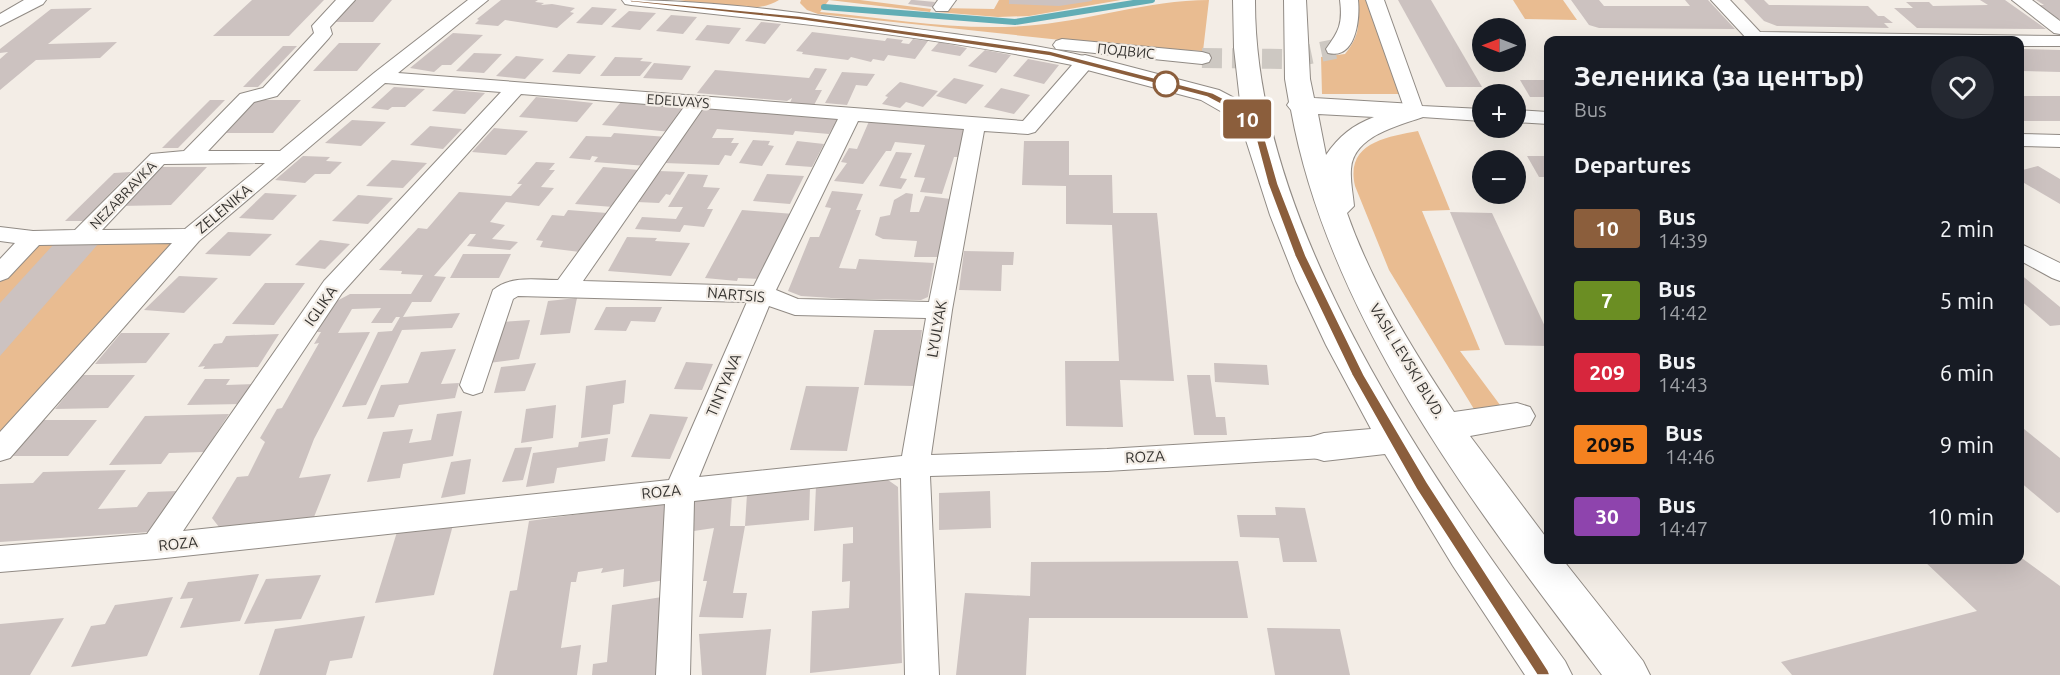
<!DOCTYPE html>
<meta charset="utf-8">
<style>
:root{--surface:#171b24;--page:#242831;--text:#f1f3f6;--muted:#9ea1a6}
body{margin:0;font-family:Ubuntu,sans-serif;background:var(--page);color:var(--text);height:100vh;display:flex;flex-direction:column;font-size:22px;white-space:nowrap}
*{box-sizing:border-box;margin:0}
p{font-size:20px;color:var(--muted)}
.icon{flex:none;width:33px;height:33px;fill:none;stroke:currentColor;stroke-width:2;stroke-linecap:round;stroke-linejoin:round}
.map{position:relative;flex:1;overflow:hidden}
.drawer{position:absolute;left:1544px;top:36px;width:480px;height:528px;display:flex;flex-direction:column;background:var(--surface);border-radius:12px;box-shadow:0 6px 24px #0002}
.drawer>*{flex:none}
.badge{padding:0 12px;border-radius:4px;font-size:21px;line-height:39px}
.needle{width:39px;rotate:270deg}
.fabs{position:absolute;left:1472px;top:18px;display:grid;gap:12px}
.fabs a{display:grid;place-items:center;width:54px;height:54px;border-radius:50%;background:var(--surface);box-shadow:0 6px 24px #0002;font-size:30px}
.map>.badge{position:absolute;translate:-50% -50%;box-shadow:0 0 0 3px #fff}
h2{padding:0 30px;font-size:22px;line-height:54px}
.round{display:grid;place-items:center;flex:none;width:63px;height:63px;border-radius:32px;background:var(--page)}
.overview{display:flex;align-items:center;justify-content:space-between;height:102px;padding:0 30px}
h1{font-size:28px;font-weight:700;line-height:45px}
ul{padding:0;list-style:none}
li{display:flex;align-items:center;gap:18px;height:72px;padding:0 30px}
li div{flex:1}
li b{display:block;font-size:22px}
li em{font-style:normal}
li .badge{min-width:66px;font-weight:700;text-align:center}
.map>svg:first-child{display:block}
</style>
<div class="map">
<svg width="2060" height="675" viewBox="0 0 2060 675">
<rect width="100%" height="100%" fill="#f3ede6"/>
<!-- green -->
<g fill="#e9bc91">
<path d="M678,0H779C750,17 709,4 678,0Z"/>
<path d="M801,0H860L931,9L930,12L829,0L820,12C887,18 957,31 1024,26C1086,22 1147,0 1209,0L1203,51L1184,50L1183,53L818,14L807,10L800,3Z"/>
<path d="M999,0H1121L1029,16L998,17L937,12L939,8L994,9Z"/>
<path d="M1357,0H1368L1400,94H1322L1321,57L1345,54C1360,36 1360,23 1357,0Z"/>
<path d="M1513,0H1563L1577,20L1525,19Z"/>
<path d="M1418,131L1450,210L1422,211L1480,350L1460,351L1503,409L1477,414L1389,270L1355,186C1345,143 1386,137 1418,131Z"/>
<path d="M191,236L0,450V273L33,238Z"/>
</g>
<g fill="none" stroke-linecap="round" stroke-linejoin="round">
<!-- stream -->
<path stroke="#62adb5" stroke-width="6" d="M824,7L1015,22L1152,0"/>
</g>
<!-- building -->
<g fill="#ccc2c0">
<path d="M252,0H324L289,36H213Z"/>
<path d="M352,0H392L373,22H332Z"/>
<path d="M501,0H538L535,2L544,3L541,5L552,4L575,8L570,12L574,13L557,28L505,20L498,26L475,24L479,20L477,19Z"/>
<path d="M911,0H914L935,2L932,7L908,4Z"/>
<path d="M1009,0H1092V1L1059,6L1009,4Z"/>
<path d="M1398,0H1431L1482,87H1446Z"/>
<path d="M1571,0H1599L1604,6H1690L1685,0H1708L1735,29L1599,28L1589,25Z"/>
<path d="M1744,0H1764L1769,5L1868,6L1878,16H1884L1893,23H1884L1889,28L1777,26L1764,21Z"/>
<path d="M1980,0H2005L2046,29L1917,28L1894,8H1913L1906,2H1929L1933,6L1988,5Z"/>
<path d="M2036,0H2060V19H2053L2035,5H2044Z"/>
<path d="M592,7L617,9L602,25L576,23Z"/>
<path d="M92,8L48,44L117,42L100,58L36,60L0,90V59L8,52L0,53V49L51,9Z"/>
<path d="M629,11L656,13L640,30L611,27Z"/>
<path d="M671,15L697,17L683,34L656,31Z"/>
<path d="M761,22L781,24L765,44L745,41Z"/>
<path d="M707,25L741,28L729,44L695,40Z"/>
<path d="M812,32L885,41L887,38L903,40L901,43L909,44L913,39L928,41L915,59L888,55L884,61L873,59L871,62L851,57L848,60L802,54L803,52L796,51Z"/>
<path d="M453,33L483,35L451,65H442L434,72L410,68Z"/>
<path d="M939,42L967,48L960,56L931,51Z"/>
<path d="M339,43H381L357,71H313Z"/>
<path d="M283,46H297L258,87H243Z"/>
<path d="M2019,49L2060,50V72L2019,71Z"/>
<path d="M985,50L1011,55L996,73L968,66Z"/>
<path d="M474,53L502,54L484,73L456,71Z"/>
<path d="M568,54L596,56L580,74L552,72Z"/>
<path d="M516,56L544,59L525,79L496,76Z"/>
<path d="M615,57L643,58L640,61L652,62L640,76H600Z"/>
<path d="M1028,59L1059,65L1044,84L1013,76Z"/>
<path d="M654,63L691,66L682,80L643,78Z"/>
<path d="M815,68L827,69L815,90H822L814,105L790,103L792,98L787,101L697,93L715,70L809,78Z"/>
<path d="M842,72L875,74L867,86L856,85L847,105L825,103Z"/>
<path d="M954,78L984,85L966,104L936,96Z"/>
<path d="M1520,80H1548V97H1530Z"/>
<path d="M900,82L938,91L923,107L906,102L900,108L882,104L888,97L885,96Z"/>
<path d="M394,87L425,89L405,107H392L388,110L371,108Z"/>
<path d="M1001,88L1030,95L1014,114L984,107Z"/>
<path d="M454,90L485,93L465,114L432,111Z"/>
<rect x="2019" y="96" width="41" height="25"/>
<path d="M536,97L566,100L593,103L577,122L519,117Z"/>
<path d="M210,100H225L178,148H162Z"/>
<path d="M256,100H301L273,133H226Z"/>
<path d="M621,102L688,108L671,132L602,125Z"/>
<path d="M708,108L838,118L829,134L795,131L793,135L717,129L712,138H734L731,143H739L731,156L725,155L719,165L664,163L701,110Z"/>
<path d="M870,119L968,126L958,157H954L942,194L920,192L925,178L914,177L925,145L895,142L891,151H886L863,184L834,181L847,163L841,162L849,148L857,149Z"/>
<path d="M352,120L386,122L361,146L325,143Z"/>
<path d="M430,126L462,129L443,149L410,145Z"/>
<path d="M494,128L528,131L506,155L472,152Z"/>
<path d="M614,133L667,137L647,166L594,162L598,157L592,156L590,160L569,158L586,136L611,137Z"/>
<path d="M753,140L770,141L768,145L774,146L762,166L739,163Z"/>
<path d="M797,141L824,144L812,167L785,165Z"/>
<path d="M1024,141H1069V175H1112L1113,213H1157L1174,381L1120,380L1123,427L1066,426L1065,361H1119L1112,225L1066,224V186L1022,185Z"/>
<path d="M896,152L912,153L900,178L907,179L901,189L879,186Z"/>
<path d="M303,156L330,157L326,161L342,162L330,174H315L305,183L275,180Z"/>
<path d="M1527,156H1548V177H1539Z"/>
<path d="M392,160L427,163L403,188L366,186Z"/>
<path d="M536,162L555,163L549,170H555L541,187L554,188L539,206L506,202L490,222L505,225L492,239L518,242L510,250L467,246L476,234H470L434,276L446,277L431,302H412L403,317L460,313L452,328L402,330L366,405L342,407L378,332L392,331L400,317H396L392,323H371L381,308L352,309L338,333L370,332L314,439L299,478L331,474L314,517L219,527L212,518L237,477L248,476L265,442L260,438L277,409L282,408L319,343L314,344L321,332H317L333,303L350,294H411L423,275L401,274L402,271L379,270L418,228L427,229L459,192L511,196L522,184H517Z"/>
<path d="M2038,166L2060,179V204L2019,180V171Z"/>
<path d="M158,167H207L171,205L120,206Z"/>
<path d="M603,167L639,170L613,207L575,204Z"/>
<path d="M659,171L685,172L670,195L666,194L659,203L637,202Z"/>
<path d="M131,172L83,221H65L114,173Z"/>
<path d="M688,174L708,175L703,187L720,188L707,209H713L704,227L684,225L680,232L635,229L642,217L676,219L683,207H668Z"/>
<path d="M767,174L804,176L790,204L753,201Z"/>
<path d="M832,191L863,194L856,210H861L839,268L856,269L859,259L934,263L928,297L921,300L847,299L801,296L788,291L810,237H819L831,208L825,207Z"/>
<path d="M265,193L297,195L273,220L239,218Z"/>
<path d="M906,193L913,194L910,212H919L925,196L951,199L939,257H914L917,241L883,239L875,235L880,217L890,215L894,200Z"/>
<path d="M358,195L393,198L368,224L332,221Z"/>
<path d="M568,210L607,213L580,252L540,247L543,241L536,240L552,215L564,216Z"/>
<path d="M742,210L794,214L761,279L738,278L737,281L705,278Z"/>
<path d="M1450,212L1492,213L1548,333V346L1505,345Z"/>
<path d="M228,232L272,234L250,256L205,254Z"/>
<path d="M627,237L657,238L655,241L690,243L671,276L608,271Z"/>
<path d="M320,240L350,244L325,269L295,265Z"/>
<path d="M99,243L0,356V303L53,245Z"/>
<path d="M964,251L1014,252L1013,265H1002L1001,291L959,290Z"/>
<path d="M463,254H511L499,278H450Z"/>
<path d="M2019,273L2060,307V325L2050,326L2019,299Z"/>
<path d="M179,276L218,278L184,313L144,310Z"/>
<path d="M265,283H305L274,325L232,324Z"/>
<path d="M577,298L570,333L540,335L548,301Z"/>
<path d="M606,307H662L655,322L631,321L626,331L594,330Z"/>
<path d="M530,320L519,359L489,363L502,322Z"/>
<path d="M874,330H922L915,386L864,385Z"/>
<path d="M121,333H170L146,363L95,364Z"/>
<path d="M279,334L258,367L203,369L205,366L198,367L214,344L222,343L226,336Z"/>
<path d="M456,349L441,384L459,383L455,398L399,405L394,417L367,419L381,385L408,383L421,352Z"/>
<path d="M686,362L713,364L702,390L674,389Z"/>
<path d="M536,363L525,391L494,393L501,367Z"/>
<path d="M1214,363L1267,365L1269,385L1215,382Z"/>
<path d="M83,375H135L108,408L55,409Z"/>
<path d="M1187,375H1210L1216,417H1225L1227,435H1194Z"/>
<path d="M205,379H230L226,385L257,384L243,404L187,405Z"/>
<path d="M626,380L624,403L613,405L610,434L581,438L586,386Z"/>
<path d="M806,386L859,387L847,451L790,450Z"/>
<path d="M556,405L553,438L521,443L526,409Z"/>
<path d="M462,411L453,456L403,464L400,478L367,482L383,432L413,429L409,443L431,440L437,414Z"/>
<path d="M229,414L204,452L169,453L161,464L109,465L145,416Z"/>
<path d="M650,414L688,417L670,459L631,457Z"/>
<path d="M43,420H97L68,456H13Z"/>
<path d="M2019,425L2060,458V512L2057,513L2019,481Z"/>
<path d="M608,438L605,461L557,468L554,483L526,487L533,453L578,447L579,442Z"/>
<path d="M532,447L523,480L502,482L515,448Z"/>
<path d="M471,459L465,494L441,498L451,462Z"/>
<path d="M126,470L98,509L137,507L148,492L178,491L150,532L0,542V484L33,483L43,472Z"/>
<path d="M888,480L898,487L902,663L810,673L812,611L849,608L850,581L842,582L843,544L853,543V527L814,531L816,486Z"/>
<path d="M810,487L809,520L745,526L747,494Z"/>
<path d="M990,491L991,528L939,530V493Z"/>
<path d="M732,495L730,526H745L733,593H747L743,618L699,617L707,581H703L714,528L687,532L689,499Z"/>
<path d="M674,501L671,579L623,587L624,569L601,573L603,568L578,572L576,582H571L561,648L581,645L577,675H493L510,591L517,590L529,521Z"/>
<path d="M1275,507L1305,508L1317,562H1283L1279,538L1240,537L1237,515H1276Z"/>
<path d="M453,525L434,595L375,603L397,532Z"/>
<path d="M2019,556L2060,586V675H1792L1781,662L1977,611L1923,560H2019Z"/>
<path d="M1238,561L1248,618H1029L1026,675H956L965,593L1030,596L1031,562Z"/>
<path d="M259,574L240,621L180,628L193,598L180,599L188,582Z"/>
<path d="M321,575L301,619L244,624L266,579Z"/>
<path d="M668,596L665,675H592L593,664L607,662L612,605Z"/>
<path d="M173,597L147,656L71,667L91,626L105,624L115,605Z"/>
<path d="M365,616L352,658L330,661L326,675H259L275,629Z"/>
<path d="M64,618L30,675H0V624Z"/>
<path d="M1267,628L1340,629L1350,675H1275Z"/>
<path d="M771,629L766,675H702L699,634Z"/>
</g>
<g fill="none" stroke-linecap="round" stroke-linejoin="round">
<!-- minor-tunnel -->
<path stroke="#cdc8c2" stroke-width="20" stroke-dasharray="20 10" stroke-linecap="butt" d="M1202,58L1286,59L1335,49"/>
<!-- minor casing -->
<g stroke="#918b85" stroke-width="2">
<g id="minor">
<path d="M24,0H46L43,4L0,26V14Z"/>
<path d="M336,0H355L330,27L332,34L329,38L277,96L254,102L208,151H280L374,73L468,0H488L398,73L1023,121L1072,65C927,35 778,21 631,5L625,4L622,0C714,0 804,13 894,26C960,35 1027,42 1092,58L1094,62L1092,66L1035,132L1028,134L984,131L952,310L931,455L1107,449L1324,436L1334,439L1338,447L1334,455L1324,458L1107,471L930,476L939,675H905L901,478L694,501L690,675H656L665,504L156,559L0,572V546L147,534L324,281L501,92L385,83L199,241L10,458L0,461V432L172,243L39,245L8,278L0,281V259L15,243L0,241V227L33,231L75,230L151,154L184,151L240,94L263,88L314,33L312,26ZM521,94L684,107L558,280C536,280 511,275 493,290L460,385L464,392L473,395L482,392L513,299L518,296L747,302L669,480L183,531L342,293ZM703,108L838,119L754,286L583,281ZM858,121L964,129L929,302L798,299L776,290ZM265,163L185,229L102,230L164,164ZM769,306L795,315L926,318L902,456L699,477Z"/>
<path d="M938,0H956L948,11H936L933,7Z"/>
<path d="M1340,0H1358C1360,19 1356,60 1328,53L1326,49C1339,31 1343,24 1340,0Z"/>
<path d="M1366,0H1384L1422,106L1482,109V121L1407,116Z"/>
<path d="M1711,0H1730L1760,32L2060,36V46H2019V40H1748Z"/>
<path d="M2012,0H2032L2060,21V34L2054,33Z"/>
<path d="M1062,39L1202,52L1209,54L1211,58L1209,62L1202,64L1056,49L1053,45L1056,41Z"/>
<path d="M1515,110L1548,112V124L1515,122Z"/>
<path d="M2019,134L2060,135V147L2019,146Z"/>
<path d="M2019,243L2060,263V281L2052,278L2019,260Z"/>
</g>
</g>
<!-- highway casing -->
<g stroke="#918b85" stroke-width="2">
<g id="highway">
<path d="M1233,0H1255C1254,230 1434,483 1565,661L1572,675H1525L1453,566L1385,454L1324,461L1311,457L1306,447L1311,437L1324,433L1371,429L1326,345L1296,281L1270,215L1244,134L1222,112L1201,100L1076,67L1073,62L1076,57L1085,55L1219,90L1240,101L1234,48Z"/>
<path d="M1284,0H1306L1310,79L1314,98L1414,104L1423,107L1427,112L1423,117C1398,126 1353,136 1351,169C1350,181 1353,194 1354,206L1347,213C1372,284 1412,349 1454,412L1517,403L1530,407L1535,416L1530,425L1470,436L1548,540V560H1563L1643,661L1650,675H1602C1476,509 1329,319 1291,110L1287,105L1289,102L1285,79ZM1318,114L1374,117C1353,125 1339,136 1326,155Z"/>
</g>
</g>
<!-- minor -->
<use href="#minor" fill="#fff" fill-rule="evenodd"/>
<!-- highway -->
<use href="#highway" fill="#fff" fill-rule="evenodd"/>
</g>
<!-- line -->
<path fill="#8b5e3c" stroke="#fff" stroke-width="1.5" d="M627,0H631L800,16L1050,51L1213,93L1238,106L1264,135L1278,184L1306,256L1364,375L1427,482L1548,670L1550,675H1537L1417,490L1352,375L1295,256L1268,184L1255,135L1232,110L1207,97L1050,56L800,20L631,2Z"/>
<!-- markers -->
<circle fill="#fff" stroke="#8b5e3c" stroke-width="3" cx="1166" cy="84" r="12"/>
<g text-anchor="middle" stroke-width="4.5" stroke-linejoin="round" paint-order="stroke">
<!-- far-street labels -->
<g font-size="14" fill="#353330" stroke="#f3ede6">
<text transform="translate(1126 51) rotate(6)" y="5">ПОДВИС</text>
<text transform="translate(678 101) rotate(4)" y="5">EDELVAYS</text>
<text transform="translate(123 195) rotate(-46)" y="5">NEZABRAVKA</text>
</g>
<!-- street labels -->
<g font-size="15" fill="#353330" stroke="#f3ede6">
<text transform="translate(224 209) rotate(-40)" y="5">ZELENIKA</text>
<text transform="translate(736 295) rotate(5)" y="5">NARTSIS</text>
<text transform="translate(321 306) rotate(-55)" y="5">IGLIKA</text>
<text transform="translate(937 329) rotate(-80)" y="5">LYULYAK</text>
<text transform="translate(1407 361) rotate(59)" y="5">VASIL LEVSKI BLVD.</text>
<text transform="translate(724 385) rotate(-67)" y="5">TINTYAVA</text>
<text transform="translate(1145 457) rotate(-3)" y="5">ROZA</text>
<text transform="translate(661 492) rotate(-6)" y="5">ROZA</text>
<text transform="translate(178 544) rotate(-6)" y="5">ROZA</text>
</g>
</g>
</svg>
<div class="fabs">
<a><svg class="needle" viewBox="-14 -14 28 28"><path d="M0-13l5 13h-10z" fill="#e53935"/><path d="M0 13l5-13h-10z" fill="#9ea1a6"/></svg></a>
<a>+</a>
<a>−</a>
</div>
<b class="badge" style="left:1247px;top:119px;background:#8b5e3c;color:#fff">10</b>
<section class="drawer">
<div class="overview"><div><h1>Зеленика (за център)</h1><p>Bus</p></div><a class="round"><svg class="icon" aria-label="heart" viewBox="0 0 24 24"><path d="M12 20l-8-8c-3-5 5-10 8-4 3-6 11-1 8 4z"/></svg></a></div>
<h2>Departures</h2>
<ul>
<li><span class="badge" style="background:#8b5e3c;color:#fff">10</span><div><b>Bus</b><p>14:39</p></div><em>2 min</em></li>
<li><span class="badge" style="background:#6b8e23;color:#fff">7</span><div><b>Bus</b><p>14:42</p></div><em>5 min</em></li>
<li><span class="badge" style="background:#d7263d;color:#fff">209</span><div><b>Bus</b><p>14:43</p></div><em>6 min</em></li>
<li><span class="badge" style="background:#f58220;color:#111">209Б</span><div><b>Bus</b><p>14:46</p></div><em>9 min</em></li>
<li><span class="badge" style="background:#8e44ad;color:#fff">30</span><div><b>Bus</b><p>14:47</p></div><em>10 min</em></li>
</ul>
</section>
</div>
